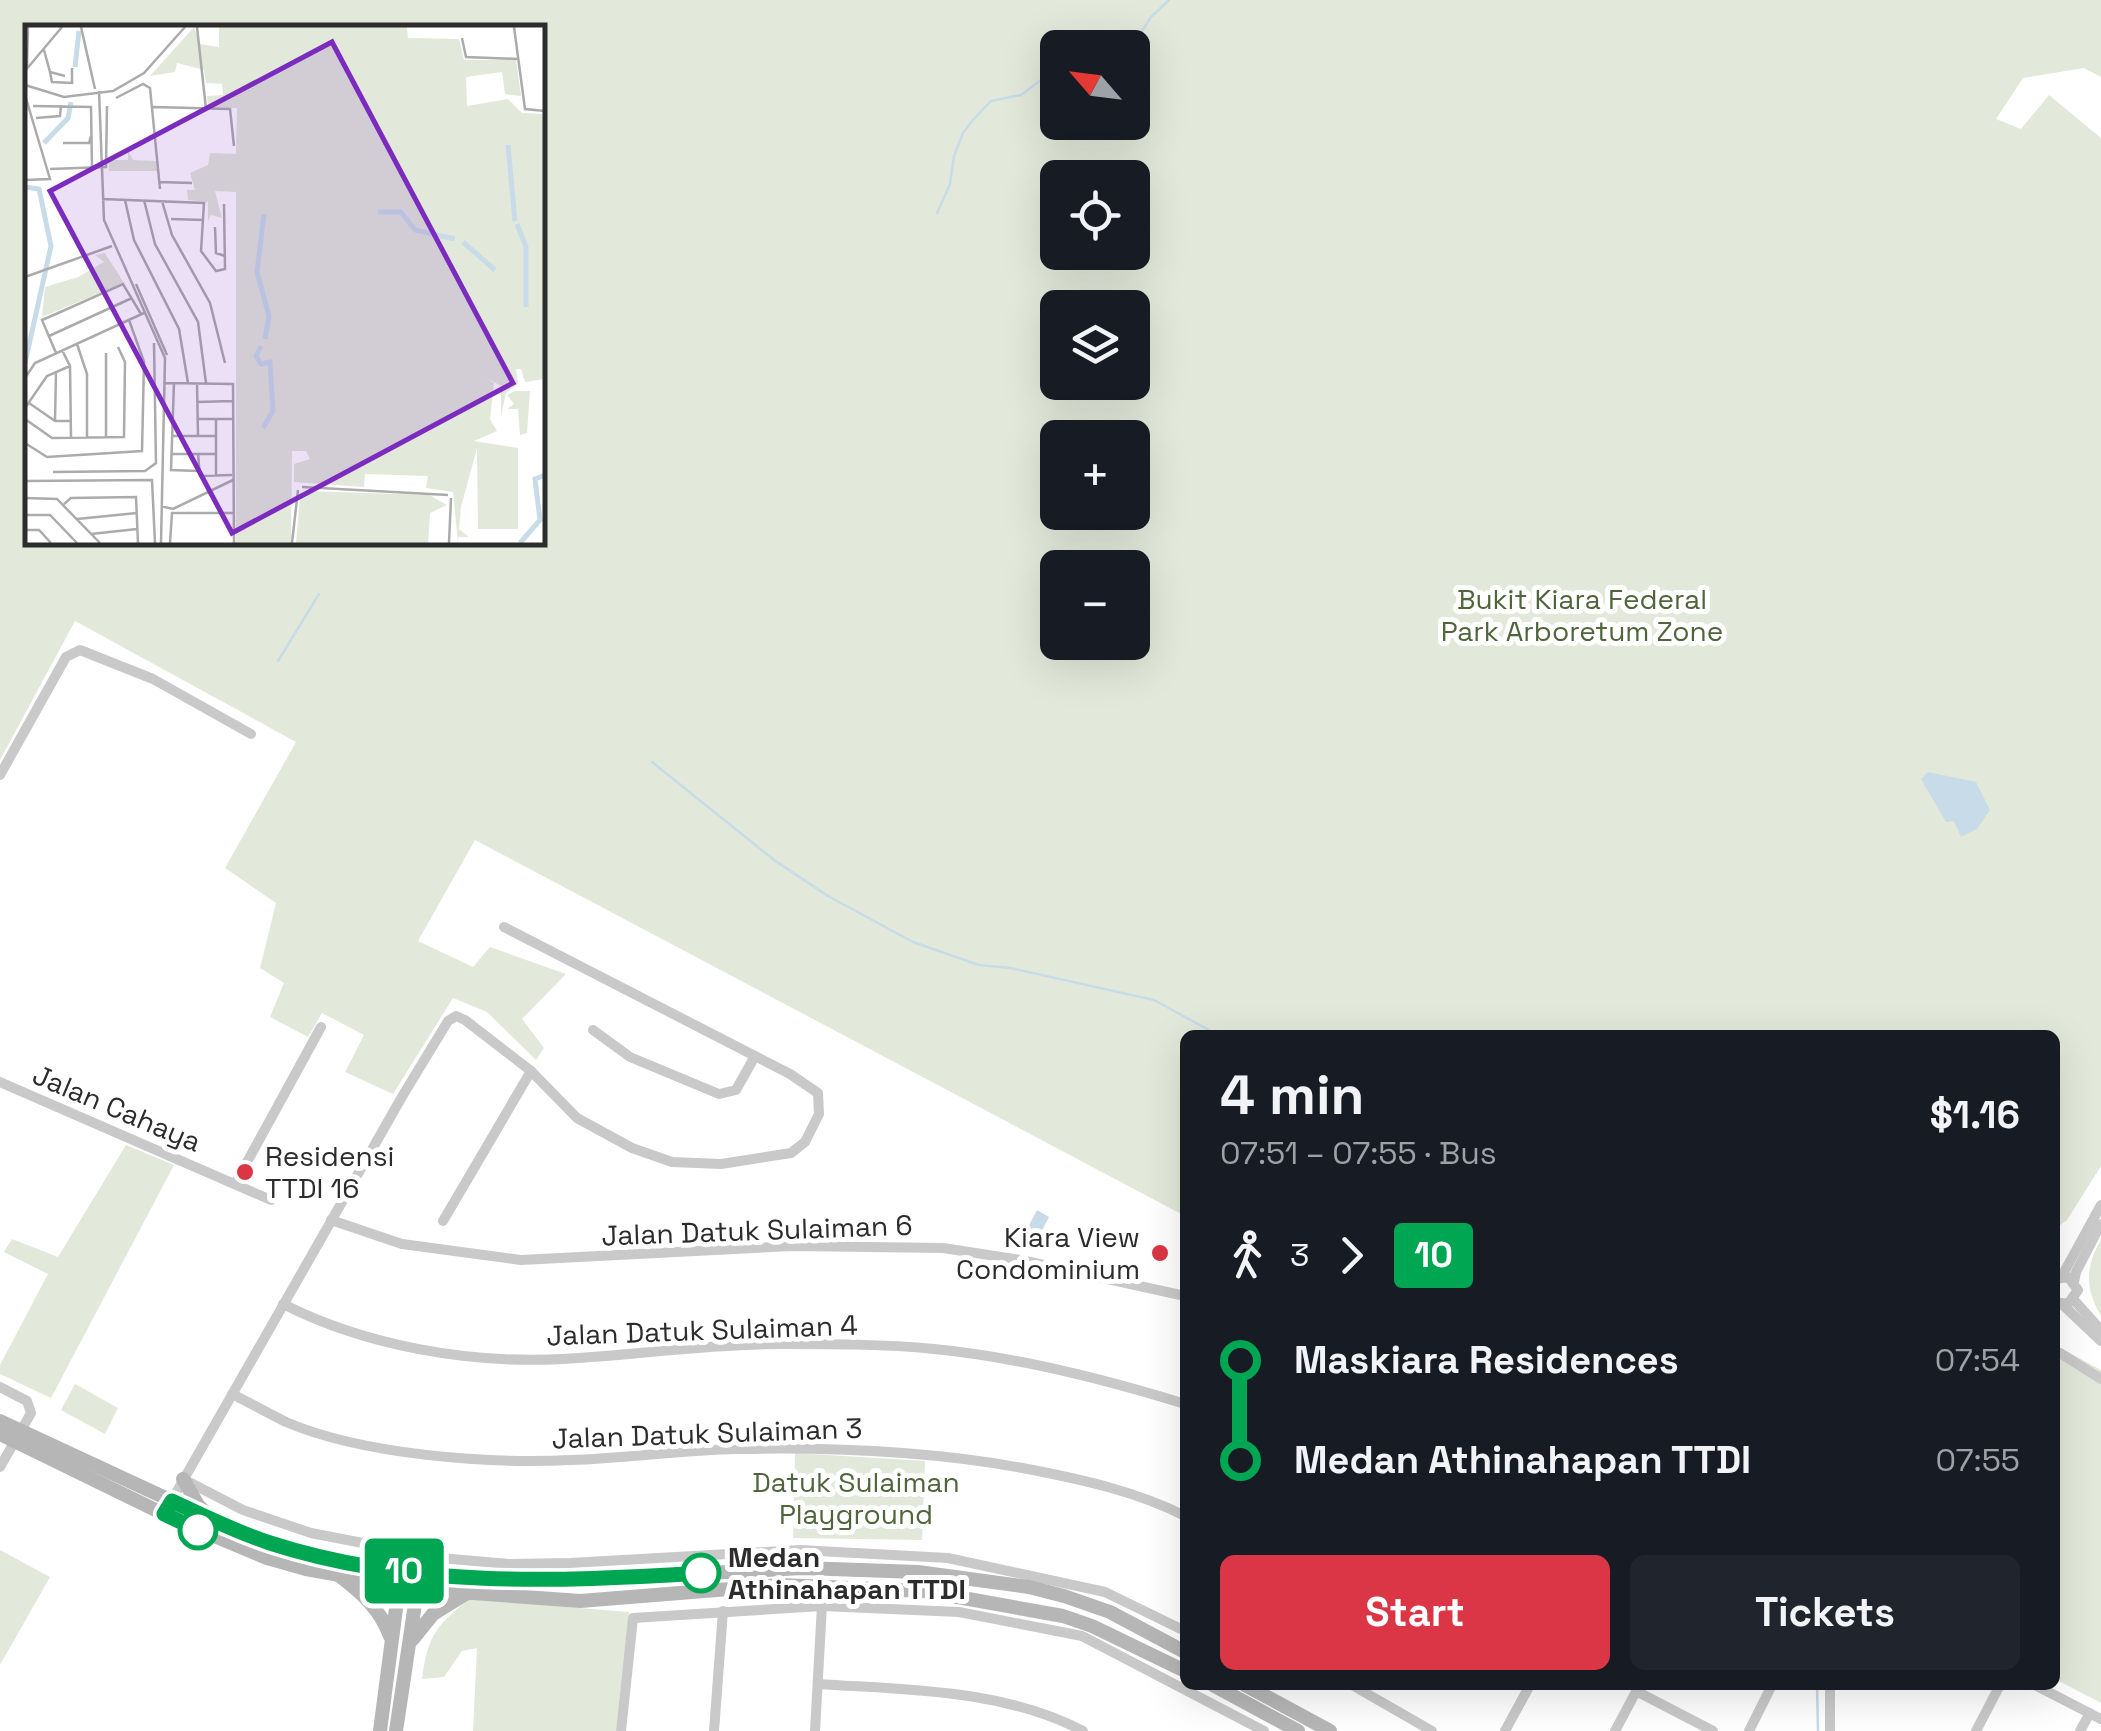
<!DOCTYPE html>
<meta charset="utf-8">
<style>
:root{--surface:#171b24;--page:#20242c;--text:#f1f3f6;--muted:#9ea1a6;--accent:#db3645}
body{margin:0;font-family:"Space Grotesk",sans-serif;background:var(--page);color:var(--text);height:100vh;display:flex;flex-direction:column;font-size:38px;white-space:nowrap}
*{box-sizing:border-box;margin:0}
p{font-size:32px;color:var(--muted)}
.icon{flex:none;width:55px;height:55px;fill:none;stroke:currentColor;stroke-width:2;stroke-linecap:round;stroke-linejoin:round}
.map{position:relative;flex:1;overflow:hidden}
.side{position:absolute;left:1180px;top:1030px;width:880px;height:660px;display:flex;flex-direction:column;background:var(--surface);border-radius:15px;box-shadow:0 10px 40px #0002}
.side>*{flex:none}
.badge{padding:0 20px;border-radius:8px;font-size:35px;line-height:65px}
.needle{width:65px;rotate:298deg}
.tools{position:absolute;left:1040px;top:30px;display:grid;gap:20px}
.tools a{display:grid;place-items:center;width:110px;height:110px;border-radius:15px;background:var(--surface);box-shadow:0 10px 40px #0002;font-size:50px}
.map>.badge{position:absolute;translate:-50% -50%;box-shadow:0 0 0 5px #fff}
.legs{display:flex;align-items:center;gap:15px;height:110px;padding:0 40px;font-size:32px}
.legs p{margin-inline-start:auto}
.overview{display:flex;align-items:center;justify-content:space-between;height:170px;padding:0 40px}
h1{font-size:55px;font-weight:700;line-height:75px}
.action{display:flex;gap:20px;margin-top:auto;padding:20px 40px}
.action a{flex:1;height:115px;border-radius:15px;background:var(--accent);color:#fff;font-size:40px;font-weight:700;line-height:115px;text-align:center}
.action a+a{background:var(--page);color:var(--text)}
ul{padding:0 40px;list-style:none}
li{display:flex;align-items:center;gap:35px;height:100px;font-size:38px}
li i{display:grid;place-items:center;width:15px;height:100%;margin:0 12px;background:currentColor}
li i::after{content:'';width:25px;height:25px;margin:-12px;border:8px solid;border-radius:50%;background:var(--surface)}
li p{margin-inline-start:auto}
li:first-child i{background:linear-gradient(#0000 50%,currentColor 0)}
li:last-child i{background:linear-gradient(currentColor 50%,#0000 0)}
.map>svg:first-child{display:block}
</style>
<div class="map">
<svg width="2101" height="1731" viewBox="0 0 2101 1731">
<rect width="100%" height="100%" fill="#fff"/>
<!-- green -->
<g fill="#e2e9da" fill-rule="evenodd">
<path d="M0,0H2101V77L2084,68L2023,78L1996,119L2021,129L2049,95L2101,138V1166L2067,1220L2055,1229V1035H1185V1216L475,840L418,941L473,967L490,947L566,974L522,1019L544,1048L536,1060L487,1012L453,998L393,1094L345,1072L364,1035L322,1013L308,1037L270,1017L284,983L260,968L276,903L225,868L296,742L75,621L0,760ZM28,28H542V542H28ZM1058,48H1132V122H1058ZM1058,178H1132V252H1058ZM1058,308H1132V382H1058ZM1058,438H1132V512H1058ZM1058,568H1132V642H1058Z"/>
<path d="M126,1145L174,1165L51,1398L0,1374V1365L48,1274L4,1252L12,1239L58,1257Z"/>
<path d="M2101,1240V1316C2085,1289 2085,1266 2101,1240Z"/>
<path d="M2055,1345L2101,1370V1703L2055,1679Z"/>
<path d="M75,1384L118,1408L105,1434L61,1410Z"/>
<path d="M795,1453L925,1461L922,1540L793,1538Z"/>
<path d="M0,1550L50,1577L0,1665Z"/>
<path d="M469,1599L629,1612L616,1731H473L477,1648L462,1651L444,1677L422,1679C428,1635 436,1626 469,1599Z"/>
</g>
<!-- water -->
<g fill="#c7dce8">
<path d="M1928,772L1976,782L1990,810L1977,829L1961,837L1954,821L1946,822L1921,779Z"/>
<path d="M1037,1210L1049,1217L1036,1242L1026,1231Z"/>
</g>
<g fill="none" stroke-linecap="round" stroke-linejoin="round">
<!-- stream -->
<g stroke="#c7dce8" stroke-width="2.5">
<path d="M1131,48L1151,17L1169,0"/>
<path d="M937,213L950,184L954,156L963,133L972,121L991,101L1021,95L1053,71L1058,72"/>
<path d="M278,661L319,594"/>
<path d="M652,762L774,860L828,896L913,942L979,965L1010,968L1154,1000L1218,1035"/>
<path d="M1817,1685L1818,1731"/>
</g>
<!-- street -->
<g stroke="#c9c9c9" stroke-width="10">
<path d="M0,775L66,657L80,650L153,679L251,734"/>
<path d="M593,1030L630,1057L719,1094L736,1090L755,1056"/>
<path d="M0,1082L271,1200"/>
<path d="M235,1184L321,1027"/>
<path d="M331,1220L402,1244L521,1260L792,1246L943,1248L1021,1260L1185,1296"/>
<path d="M443,1221L531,1071"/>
<path d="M2062,1276L2101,1205"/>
<path d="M2055,1279L2068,1277L2078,1290L2068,1304L2055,1302"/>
<path d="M2074,1282L2076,1272L2101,1224"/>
<path d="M2074,1300L2101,1330"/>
<path d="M283,1304C366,1346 469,1364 563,1359C636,1355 708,1344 782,1344C832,1344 883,1344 934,1349C1018,1357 1104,1379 1185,1404"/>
<path d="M2063,1305L2101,1341"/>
<path d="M2060,1353L2101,1379"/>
<path d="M0,1387L27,1401L31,1413L0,1467"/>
<path d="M232,1394C250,1403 268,1413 286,1422C363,1455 488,1464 571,1460C627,1458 682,1450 738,1449C837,1447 935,1451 1033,1470C1084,1480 1138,1492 1185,1516"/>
<path d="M183,1479L243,1510L311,1533L440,1558L509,1564L570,1563L800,1550L948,1558L1105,1592L1185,1631"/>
<path d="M164,1514L403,1095L448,1021L456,1016L465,1020L531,1071L577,1118L632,1148L672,1162L721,1164L791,1153L805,1142L819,1114L818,1093L790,1074L504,927"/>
<path d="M819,1684C907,1690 1003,1689 1083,1731"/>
<path d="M1352,1685L1432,1731"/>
<path d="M1830,1685V1731"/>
<path d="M2035,1685L2101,1719"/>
<path d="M1636,1691L1713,1731"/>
<path d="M621,1731L633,1618L822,1606L959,1612L1082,1636L1264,1731"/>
<path d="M714,1731L723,1611"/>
<path d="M815,1731L823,1587"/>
<path d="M1505,1731L1530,1685"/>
<path d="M1615,1731L1639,1686"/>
<path d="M1749,1731L1772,1685"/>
<path d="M1976,1731L2000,1685"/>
<path d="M2080,1731L2090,1713"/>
</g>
<!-- secondary -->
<g stroke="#b6b6b6" stroke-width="14">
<path d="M0,1421L241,1533L320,1555L420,1573L560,1581L802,1568L918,1572L1029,1587L1064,1596L1110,1612L1185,1652"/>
<path d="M0,1434L174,1519L267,1558L306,1569L418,1589L580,1601L780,1585L924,1591L1063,1616L1092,1626L1185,1671"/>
<path d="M183,1479L198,1505L208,1515"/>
<path d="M341,1577C363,1594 380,1609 390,1636"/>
<path d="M412,1640L433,1614L467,1593"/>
<path d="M1213,1685L1298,1731"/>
<path d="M1245,1685L1330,1731"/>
<path d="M380,1731L400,1578"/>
<path d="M396,1731L418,1584"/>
</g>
</g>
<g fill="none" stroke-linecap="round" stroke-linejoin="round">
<!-- line-1 casing -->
<g stroke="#fff" stroke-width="22">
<path id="line-1" d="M198,1530L164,1514L172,1501C204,1516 236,1532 270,1543C409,1588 557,1582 701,1573"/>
</g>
<!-- line-1 -->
<use href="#line-1" stroke="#00a651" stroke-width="15"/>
</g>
<!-- markers -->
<g fill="#db3645" stroke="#fff" stroke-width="4">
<circle cx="245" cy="1172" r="10"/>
<circle cx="1160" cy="1253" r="10"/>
</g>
<g fill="#fff" stroke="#00a651" stroke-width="5">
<circle cx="198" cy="1530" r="18"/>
<circle cx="701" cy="1573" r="18"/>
</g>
<g text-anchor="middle" stroke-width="10" stroke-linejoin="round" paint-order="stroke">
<!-- park labels -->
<g font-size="28" fill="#50653c" stroke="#fff">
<text x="1582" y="609">Bukit Kiara Federal<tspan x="1582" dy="32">Park Arboretum Zone</tspan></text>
<text x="856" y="1492">Datuk Sulaiman<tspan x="856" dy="32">Playground</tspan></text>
</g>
<!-- street labels -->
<g font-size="28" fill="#2c2c2c" stroke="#fff">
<text transform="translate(117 1108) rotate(23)" y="10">Jalan Cahaya</text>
<text transform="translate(757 1230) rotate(-2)" y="10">Jalan Datuk Sulaiman 6</text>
<text transform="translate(702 1330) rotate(-2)" y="10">Jalan Datuk Sulaiman 4</text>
<text transform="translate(707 1433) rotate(-2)" y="10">Jalan Datuk Sulaiman 3</text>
</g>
<!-- poi labels -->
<g font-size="28" fill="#2c2c2c" stroke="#fff" text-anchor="start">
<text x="265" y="1166">Residensi<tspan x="265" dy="32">TTDI 16</tspan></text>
<text x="1140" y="1247" text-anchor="end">Kiara View<tspan x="1140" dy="32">Condominium</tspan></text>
</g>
<!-- stop labels -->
<g font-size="28" font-weight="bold" fill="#2c2c2c" stroke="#fff" text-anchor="start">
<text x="728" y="1567">Medan<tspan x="728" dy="32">Athinahapan TTDI</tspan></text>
</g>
</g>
<!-- overview -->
<g transform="translate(25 25)">
<rect width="520" height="520" fill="#fff"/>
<path d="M169,2L175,19L194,22V2H382L383,13L434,14L439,35H491L496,71L480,69L477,47L441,52L442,81L483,74L497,88L520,89V354L500,357L496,344H491L493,359L481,368L476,391V361L460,352L469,358L465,394L472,406L449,416L493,423V504H453L452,423L436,482L434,504L444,512H433V518L428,467L401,463L403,451L340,449L339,462L269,457V439L285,434L281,426H267L266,518H211V167L190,166L197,193L186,190L183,196V177L163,175L162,165H170L165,148L183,140L185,128L211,129L212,83L183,82L182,71L198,70L197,59L181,58L179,45L152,38L150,47L125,51ZM103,125L108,135L131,136L132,146H84L83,135H103ZM80,228L99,258L17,292L20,262L53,252L79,237L70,230ZM490,366H505L502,408L495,410L493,384H482L489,379L482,370ZM282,466L404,470L422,480L405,488L403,518H271L275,472Z" fill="#e2e9da"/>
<path fill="none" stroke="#c7dce8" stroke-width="5" d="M50,42L54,6M19,118L43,93L46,77M483,120L490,196M0,162L14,164L26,221L0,338M353,187H376L390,205L430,214M239,189L232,247L244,291L240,314M492,199L501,222V282M438,217L470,245M236,321L231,331L236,339L245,337L248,386L238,403M495,518L515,495L510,454L520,450"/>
<path fill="none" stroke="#ababab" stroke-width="2.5" d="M56,2L70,64M172,2L181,84M489,2L500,84L520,86M437,13L441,32L493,34M19,25L25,47L40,51M2,42L3,2M0,46L37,2M25,47L27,57L47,58V43M0,60L39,72L88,66L119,48L160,2M74,66L79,195L140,333L136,518M0,70L25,154L0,155M91,73L118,59L125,63L135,164M8,81L66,82L67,143M128,82L205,84L209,121M11,93L35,91L36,80M38,118H64L66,111M25,144L81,142L82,81M134,157L167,158M77,174L179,178L176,226L191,246L200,244L199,179M100,175L109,215L154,304L163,358M119,175L130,219L173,297L181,358M137,176L147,210L185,278L200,338M146,194L178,195M190,202L191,228L200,231M0,252L87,221M111,259L142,330M24,311L107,273M52,319L62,349V412M37,325L45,341L46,412M31,328L17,295L31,289L98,259L116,289M0,353L10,338L119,288M139,358L208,359L209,518M149,358L146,445L173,446M172,358L173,411M172,377L208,376M4,378L30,396H46M0,383L22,351L45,341M0,394L27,413L99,412L100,337L93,322M173,394H208M191,394V451M30,396L31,347M148,411H191M81,412V328M0,418L22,432L117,426L119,337L104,295M147,429H191M173,429L175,451L207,450M28,447L120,446L131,438L129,318M0,456L127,455L130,518M277,462L423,470M0,473L32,474L75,518M39,479L46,473L111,472L113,518M136,481L148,484L208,455M0,490H25L52,518M52,494L112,488M0,505H14L26,518M66,509L112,504M145,518L147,488H209M267,518L273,465M424,518L426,473"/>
<path fill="#7b2cbf" fill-opacity="0.15" stroke="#7b2cbf" stroke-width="5" d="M307,17L488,358L207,508L25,166Z"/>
<rect width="520" height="520" fill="none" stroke="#2c2c2c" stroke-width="5"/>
</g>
</svg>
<div class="tools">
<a><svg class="needle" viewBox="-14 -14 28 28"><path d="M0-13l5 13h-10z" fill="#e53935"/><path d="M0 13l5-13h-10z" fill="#9ea1a6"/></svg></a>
<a><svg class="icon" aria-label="locate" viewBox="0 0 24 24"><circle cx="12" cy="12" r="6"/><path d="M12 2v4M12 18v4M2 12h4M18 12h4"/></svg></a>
<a><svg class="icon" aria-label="layers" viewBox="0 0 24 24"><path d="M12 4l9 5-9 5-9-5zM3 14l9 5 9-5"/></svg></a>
<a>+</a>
<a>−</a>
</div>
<b class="badge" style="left:404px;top:1571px;background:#00a651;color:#fff">10</b>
<section class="side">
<div class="overview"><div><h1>4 min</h1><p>07:51 – 07:55 · Bus</p></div><b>$1.16</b></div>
<div class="legs"><svg class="icon" aria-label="walk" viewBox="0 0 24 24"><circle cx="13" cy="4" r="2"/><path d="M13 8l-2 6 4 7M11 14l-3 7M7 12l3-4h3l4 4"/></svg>3<svg class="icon" aria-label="forward" viewBox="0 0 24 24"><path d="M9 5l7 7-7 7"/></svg><b class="badge" style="background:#00a651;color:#fff">10</b></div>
<ul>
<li><i style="color:#00a651"></i><b>Maskiara Residences</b><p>07:54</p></li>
<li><i style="color:#00a651"></i><b>Medan Athinahapan TTDI</b><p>07:55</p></li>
</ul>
<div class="action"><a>Start</a><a>Tickets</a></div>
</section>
</div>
